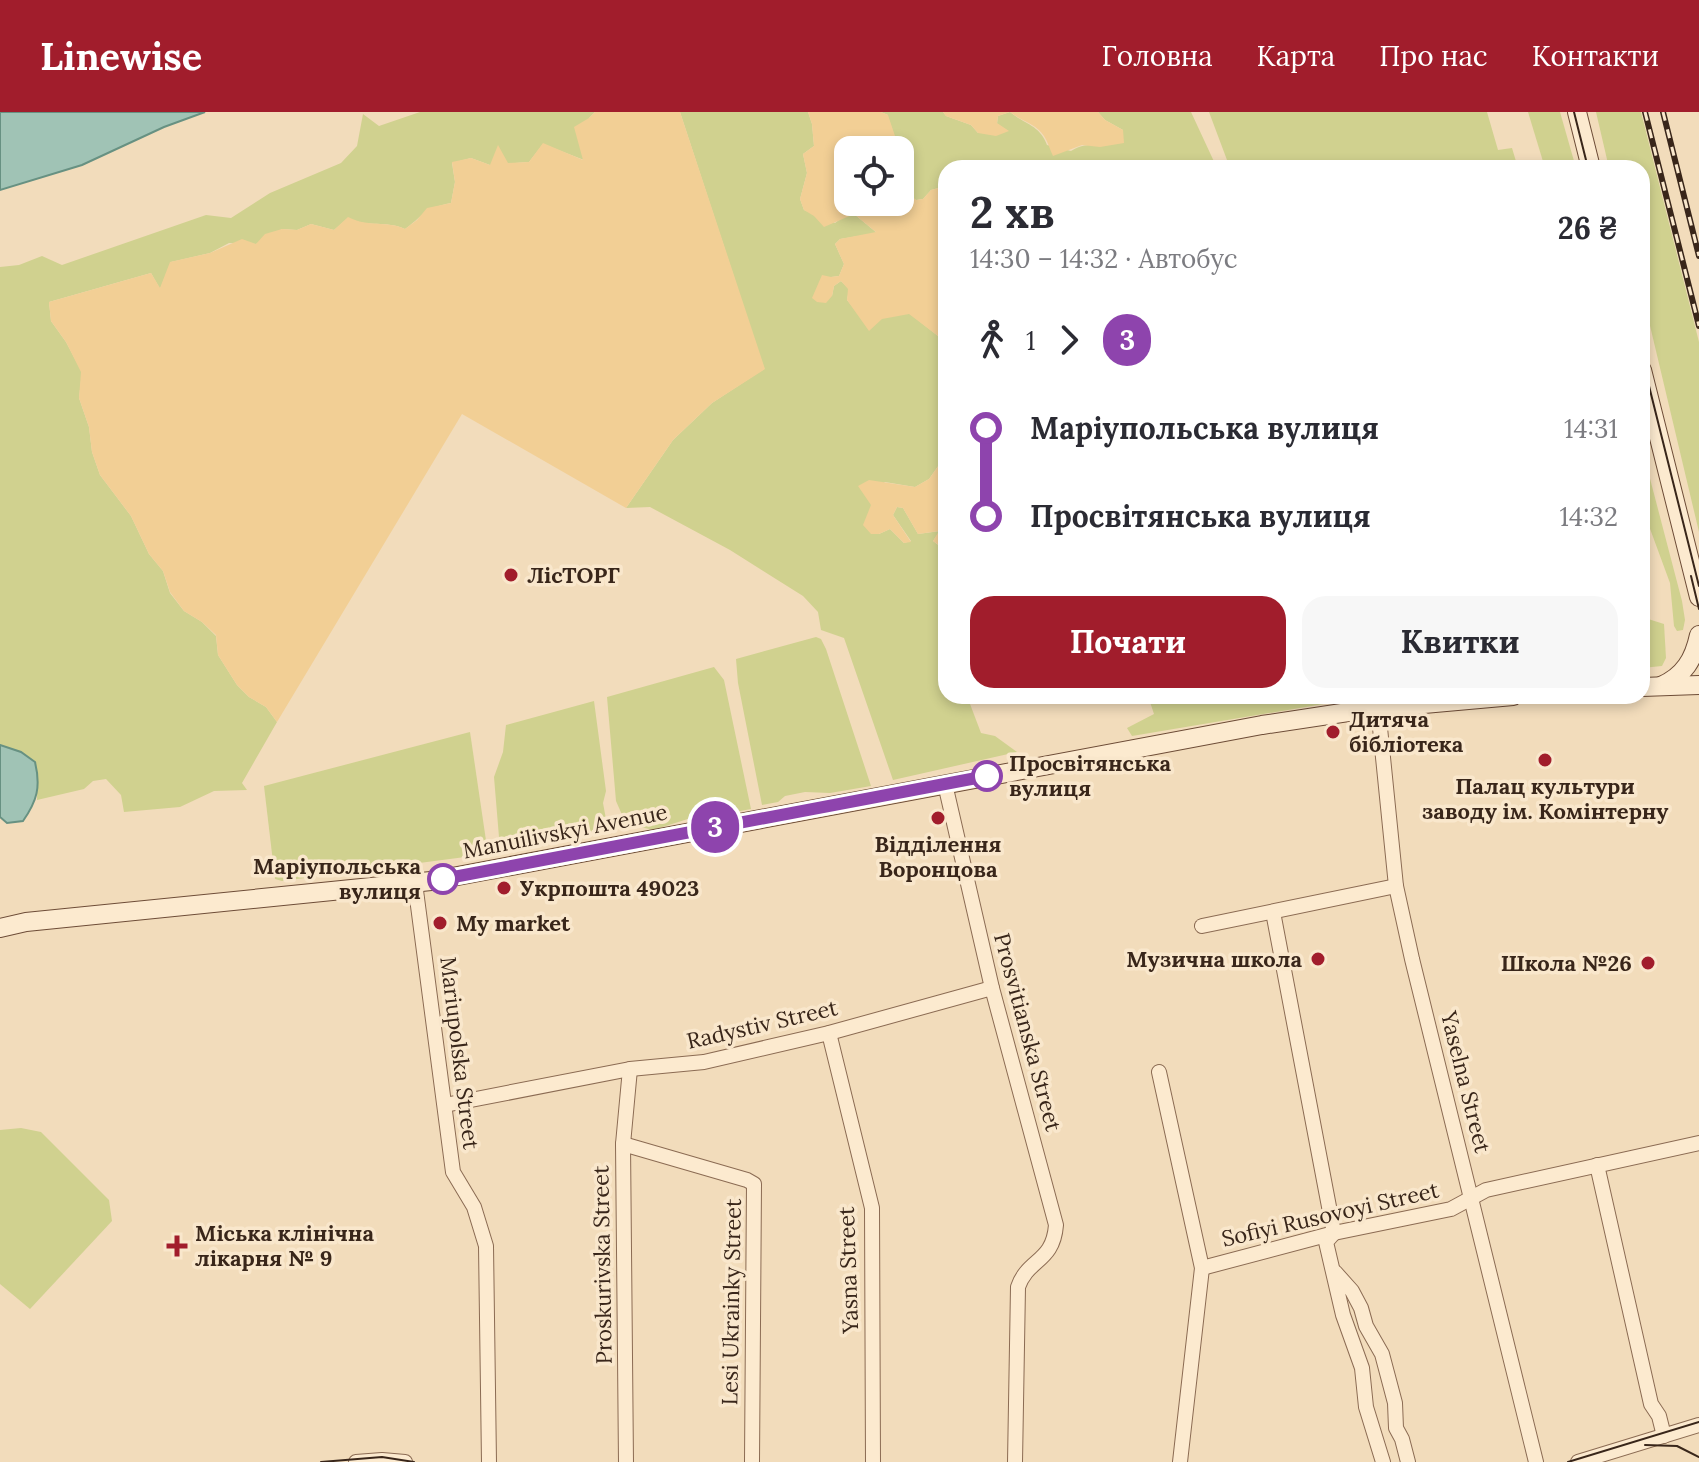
<!DOCTYPE html>
<html lang="uk">
<meta charset="utf-8">
<style>
:root{--surface:#fff;--page:#f7f7f7;--text:#2b2b33;--muted:#7c7c81;--accent:#a11d2c}
body{margin:0;font-family:Lora,serif;background:var(--page);color:var(--text);height:100vh;display:flex;flex-direction:column;font-size:30px;white-space:nowrap}
*{box-sizing:border-box;margin:0}
p{font-size:26px;color:var(--muted)}
.icon{flex:none;width:44px;height:44px;fill:none;stroke:currentColor;stroke-width:2;stroke-linecap:round;stroke-linejoin:round}
.map{position:relative;flex:1;overflow:hidden}
.side{position:absolute;left:938px;top:48px;width:712px;height:544px;display:flex;flex-direction:column;background:var(--surface);border-radius:24px;box-shadow:0 4px 12px #0003}
.side>*{flex:none}
.badge{padding:0 16px;border-radius:26px;font-size:28px;line-height:52px}
.tools{position:absolute;left:834px;top:24px;display:grid;gap:16px}
.tools a{display:grid;place-items:center;width:80px;height:80px;border-radius:16px;background:var(--surface);box-shadow:0 4px 12px #0003;font-size:40px}
.map>.badge{position:absolute;translate:-50% -50%;box-shadow:0 0 0 4px #fff}
.legs{display:flex;align-items:center;gap:12px;height:88px;padding:0 32px;font-size:26px}
.legs p{margin-inline-start:auto}
.overview{display:flex;align-items:center;justify-content:space-between;height:136px;padding:0 32px}
h1{font-size:44px;font-weight:800;line-height:60px}
.cta{display:flex;gap:16px;margin-top:auto;padding:16px 32px}
.cta a{flex:1;height:92px;border-radius:24px;background:var(--accent);color:#fff;font-size:32px;font-weight:800;line-height:92px;text-align:center}
.cta a+a{background:var(--page);color:var(--text)}
ul{padding:0 32px;list-style:none}
li{display:flex;align-items:center;gap:28px;height:88px;font-size:30px}
li i{display:grid;place-items:center;width:12px;height:100%;margin:0 10px;background:currentColor}
li i::after{content:'';width:20px;height:20px;margin:-10px;border:6px solid;border-radius:50%;background:var(--surface)}
li p{margin-inline-start:auto}
li:first-child i{background:linear-gradient(#0000 50%,currentColor 0)}
li:last-child i{background:linear-gradient(currentColor 50%,#0000 0)}
header{display:flex;align-items:center;gap:48px;box-sizing:border-box;height:112px;padding:0 40px;background:var(--accent);color:#fff}
header strong{font-size:38px}
nav{display:flex;gap:44px;margin-inline-start:auto;font-size:28px}
.map>svg:first-child{display:block}
</style>
<header>
<strong>Linewise</strong>
<nav><a>Головна</a><a>Карта</a><a>Про нас</a><a>Контакти</a></nav>
</header>
<div class="map">
<svg width="1699" height="1350" viewBox="0 0 1699 1350">
<rect width="100%" height="100%" fill="#f2dcbb"/>
<!-- green -->
<g fill="#d0d18f">
<path d="M420,0H595L589,6L584,48L543,32L529,50L490,53L471,46L452,51L455,70L451,91C422,97 427,101 405,117C386,108 369,116 348,106L334,118L311,112L297,118L282,117L256,132L229,131L210,141L171,150L160,177L151,161L49,190L51,209L66,230L82,260L79,286L89,315L92,340L100,363L131,404L149,442L163,459L170,481L184,499L202,510L216,524L218,543L237,573L249,585L266,595L277,610L242,671L247,678L214,679L180,695L124,700L121,683L106,667L93,669L84,677L37,688C38,655 32,644 0,633V155L19,153L42,144L62,153L206,103L231,106L270,81L341,51L357,34L363,2L379,14Z"/>
<path d="M680,0H808L812,12L814,34L803,42L807,61L800,87L804,98L835,111L843,105L854,102L877,121L840,127L835,132L844,152L839,164L831,165L832,184L834,174L841,169L849,177L847,188L864,209L909,201L938,224L946,266V343L929,367L915,375L885,370L866,384L872,393L879,422L890,417L904,431L911,429L893,403L897,395L903,396L918,422L940,419L933,429L946,439L940,446L946,449V584H967L981,621L995,624L1017,640L893,668L844,526L821,518L818,500L803,484L730,438L650,395L626,396L673,328L712,291L764,257Z"/>
<path d="M881,0H943L946,4L971,13L978,21L1008,19L997,12L998,4L1010,0C1024,12 1040,13 1047,33L1071,39C1097,24 1100,46 1123,18L1105,8L1098,0H1191L1217,56H946V74L931,78L923,87L916,88L907,81L904,57L900,58V38H881L885,32L888,3Z"/>
<path d="M1209,0H1487L1498,38L1512,36L1518,56H1230Z"/>
<path d="M1528,0H1560L1576,56H1545Z"/>
<path d="M1596,0H1641L1699,230V420L1642,180V56H1609Z"/>
<path d="M1642,336L1682,489L1685,508L1683,518L1677,519L1674,514L1670,471L1642,395Z"/>
<path d="M1645,506L1664,512L1666,546L1662,554L1642,556V507Z"/>
<path d="M816,525L821,527L826,537L871,674L830,681L805,680L785,684L778,690L762,693L738,571L736,547Z"/>
<path d="M714,555L724,568L751,697L704,706H691L653,718L633,713L623,705L616,689L607,585Z"/>
<path d="M1148,584H1371L1132,624L1127,616L1154,602Z"/>
<path d="M594,589L606,679L603,691L608,718L500,737L494,665L503,640L506,613Z"/>
<path d="M470,620L488,742L282,769L275,767L264,674Z"/>
<path d="M21,1016L41,1020L109,1088L112,1109L30,1197L0,1172V1018Z"/>
</g>
<!-- sand -->
<g fill="#f2cf95">
<path d="M595,0H680L765,257L712,291L673,328L626,396L462,302L277,610L266,595L249,585L237,573L218,543L216,523L202,510L184,499L170,480L163,459L149,442L131,404L100,363L92,340L89,315L79,286L81,260L66,230L51,209L49,190L151,161L160,176L170,150L210,141L242,127L256,132L265,122L282,117L297,118L311,112L334,118L348,105C369,116 386,108 405,117L417,108L427,96L451,91L455,70L452,50L471,46L490,53L498,33L508,51L529,50L543,31L583,48L574,15L589,6Z"/>
<path d="M808,0H881L888,3L895,24L881,38H848V90H900V58L904,56L910,69L907,81L916,88L923,87L931,78L946,74V266L938,224L909,202L882,207L869,219L847,188L848,177L841,169L834,174L832,184L826,191L817,190L812,186L822,163L831,165L839,164L844,152L835,132L840,127L876,120L854,102L824,115L814,104L804,98L800,87L807,61L803,42L814,34L812,12Z"/>
<path d="M943,0H1098L1105,8L1123,18L1124,31L1100,35L1082,33L1053,44C1050,38 1048,30 1044,24C1037,12 1021,9 1010,0L998,4L997,11L1009,19L996,24L978,21L971,13L946,4Z"/>
<path d="M946,343V449L940,446L946,438L933,429L939,419L918,422L903,396L897,395L893,403L911,430L904,431L890,417L879,422H871L863,413L871,393L858,374L869,368L915,375L929,367Z"/>
</g>
<!-- water -->
<g fill="#a0c3b5" stroke="#679182" stroke-width="2">
<path d="M0,0H205L164,15L82,53L0,78Z"/>
<path d="M0,633L21,640L35,650C41,675 37,689 23,709L7,711L0,705Z"/>
</g>
<g fill="none" stroke-linecap="round" stroke-linejoin="round">
<!-- street casing -->
<g stroke="#8b6b53" stroke-width="16">
<g id="street">
<path d="M1378,596L1396,774L1412,847L1536,1350"/>
<path d="M945,672L992,876L1056,1113C1053,1151 1028,1146 1018,1175L1015,1350"/>
<path d="M415,771L453,1060L474,1095L486,1134L489,1350"/>
<path d="M1273,800L1334,1121L1326,1130L1343,1203L1362,1256L1366,1295L1383,1350"/>
<path d="M1202,814L1396,774"/>
<path d="M829,921L872,1096L873,1350"/>
<path d="M1159,960L1202,1156L1180,1350"/>
<path d="M445,993L630,957L704,950L829,921L992,876"/>
<path d="M623,1032L747,1068L754,1072L752,1350"/>
<path d="M1597,1053L1651,1292L1659,1304L1664,1324"/>
<path d="M1202,1156L1334,1121L1451,1097L1486,1078L1699,1031"/>
<path d="M1335,1160L1352,1179L1361,1196L1366,1214L1382,1242L1395,1291L1396,1316L1402,1327L1408,1350"/>
<path d="M356,1350L382,1348L405,1350"/>
<path d="M626,1350L623,1032L630,957"/>
<path d="M1578,1350L1699,1313"/>
</g>
</g>
<!-- secondary casing -->
<g stroke="#6d4c37" stroke-width="20">
<g id="secondary">
<path d="M1577,0L1591,56"/>
<path d="M1642,258L1699,485"/>
<path d="M1661,574C1684,564 1694,547 1699,523"/>
<path d="M1642,575L1699,573"/>
<path d="M0,816L26,810L431,769L1262,613L1368,597L1513,584"/>
</g>
</g>
<!-- street -->
<use href="#street" stroke="#fceacf" stroke-width="14"/>
<!-- secondary -->
<use href="#secondary" stroke="#fceacf" stroke-width="18"/>
<!-- tram -->
<g stroke="#39261a" stroke-width="2">
<path d="M1574,0L1588,56"/>
<path d="M1642,246L1699,474"/>
<path d="M1691,464L1699,497"/>
<path d="M1645,1333L1677,1334L1699,1345"/>
<path d="M321,1350L382,1345L414,1350"/>
<path d="M1568,1350L1699,1310"/>
</g>
<!-- rail casing -->
<g stroke="#39261a" stroke-width="6">
<g id="rail">
<path d="M1645,0L1699,214"/>
<path d="M1663,0L1699,144"/>
</g>
</g>
<!-- rail -->
<use href="#rail" stroke="#f9e7cc" stroke-width="3" stroke-dasharray="9" stroke-linecap="butt"/>
</g>
<g fill="none" stroke-linecap="round" stroke-linejoin="round">
<!-- line-1 casing -->
<g stroke="#fff" stroke-width="18">
<path id="line-1" d="M443,767L987,664"/>
</g>
<!-- line-1 -->
<use href="#line-1" stroke="#8e44ad" stroke-width="12"/>
</g>
<!-- markers -->
<g fill="#a11d2c" stroke="#f9e7cc" stroke-width="3">
<circle cx="511" cy="463" r="8"/>
<circle cx="1333" cy="620" r="8"/>
<circle cx="1545" cy="648" r="8"/>
<circle cx="938" cy="706" r="8"/>
<circle cx="504" cy="776" r="8"/>
<circle cx="440" cy="811" r="8"/>
<circle cx="1318" cy="847" r="8"/>
<circle cx="1648" cy="851" r="8"/>
<path d="M173 1122h8v8h8v8h-8v8h-8v-8h-8v-8h8z"/>
</g>
<g fill="#fff" stroke="#8e44ad" stroke-width="4">
<circle cx="987" cy="664" r="14"/>
<circle cx="443" cy="767" r="14"/>
</g>
<g text-anchor="middle" stroke-width="7" stroke-linejoin="round" paint-order="stroke">
<!-- poi labels -->
<g font-size="22" font-weight="bold" fill="#39261a" stroke="#f9e7cc" text-anchor="start">
<text x="527" y="471">ЛісТОРГ</text>
<text x="1349" y="615">Дитяча<tspan x="1349" dy="25">бібліотека</tspan></text>
<text x="1545" y="682" text-anchor="middle">Палац культури<tspan x="1545" dy="25">заводу ім. Комінтерну</tspan></text>
<text x="938" y="740" text-anchor="middle">Відділення<tspan x="938" dy="25">Воронцова</tspan></text>
<text x="520" y="784">Укрпошта 49023</text>
<text x="456" y="819">My market</text>
<text x="1302" y="855" text-anchor="end">Музична школа</text>
<text x="1632" y="859" text-anchor="end">Школа №26</text>
<text x="195" y="1129">Міська клінічна<tspan x="195" dy="25">лікарня № 9</tspan></text>
</g>
<!-- stop labels -->
<g font-size="22" font-weight="bold" fill="#39261a" stroke="#f9e7cc" text-anchor="start">
<text x="1009" y="659">Просвітянська<tspan x="1009" dy="25">вулиця</tspan></text>
<text x="421" y="762" text-anchor="end">Маріупольська<tspan x="421" dy="25">вулиця</tspan></text>
</g>
<!-- street labels -->
<g font-size="22" fill="#39261a" stroke="#f9e7cc">
<text transform="translate(565 719) rotate(-11)" y="8">Manuilivskyi Avenue</text>
<text transform="translate(762 912) rotate(-13)" y="8">Radystiv Street</text>
<text transform="translate(1028 920) rotate(75)" y="8">Prosvitianska Street</text>
<text transform="translate(460 941) rotate(83)" y="8">Mariupolska Street</text>
<text transform="translate(1466 970) rotate(76)" y="8">Yaselna Street</text>
<text transform="translate(1330 1102) rotate(-13)" y="8">Sofiyi Rusovoyi Street</text>
<text transform="translate(602 1153) rotate(-91)" y="8">Proskurivska Street</text>
<text transform="translate(848 1158) rotate(-92)" y="8">Yasna Street</text>
<text transform="translate(731 1190) rotate(-89)" y="8">Lesi Ukrainky Street</text>
</g>
</g>
</svg>
<div class="tools">
<a><svg class="icon" aria-label="locate" viewBox="0 0 24 24"><circle cx="12" cy="12" r="6"/><path d="M12 2v4M12 18v4M2 12h4M18 12h4"/></svg></a>
</div>
<b class="badge" style="left:715px;top:715px;background:#8e44ad;color:#fff">3</b>
<section class="side">
<div class="overview"><div><h1>2 хв</h1><p>14:30 – 14:32 · Автобус</p></div><b>26 ₴</b></div>
<div class="legs"><svg class="icon" aria-label="walk" viewBox="0 0 24 24"><circle cx="13" cy="4" r="2"/><path d="M13 8l-2 6 4 7M11 14l-3 7M7 12l3-4h3l4 4"/></svg>1<svg class="icon" aria-label="forward" viewBox="0 0 24 24"><path d="M9 5l7 7-7 7"/></svg><b class="badge" style="background:#8e44ad;color:#fff">3</b></div>
<ul>
<li><i style="color:#8e44ad"></i><b>Маріупольська вулиця</b><p>14:31</p></li>
<li><i style="color:#8e44ad"></i><b>Просвітянська вулиця</b><p>14:32</p></li>
</ul>
<div class="cta"><a>Почати</a><a>Квитки</a></div>
</section>
</div>
